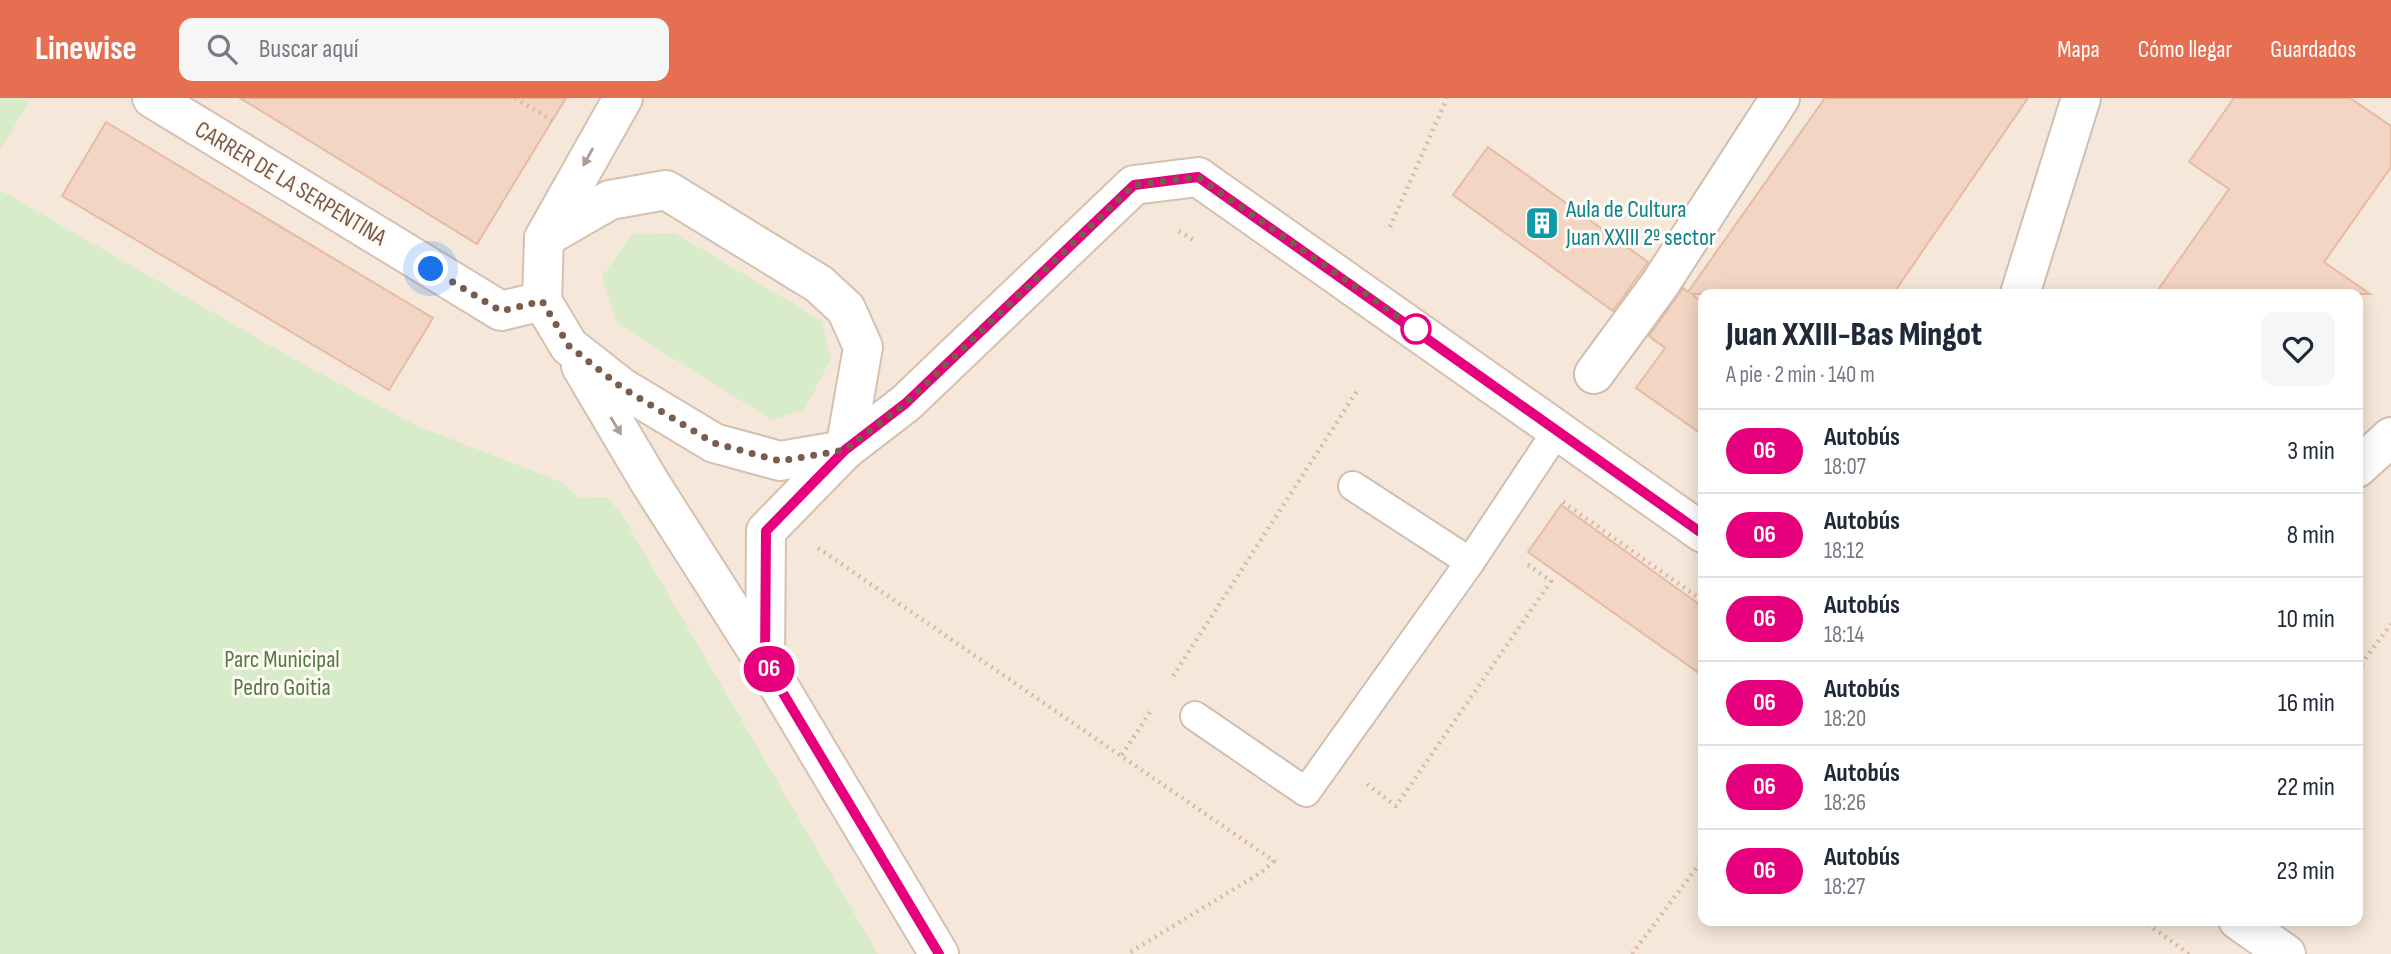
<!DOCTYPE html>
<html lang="es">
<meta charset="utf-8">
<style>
:root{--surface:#fff;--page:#f6f6f7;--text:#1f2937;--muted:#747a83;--line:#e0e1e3;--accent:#e76f51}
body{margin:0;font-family:"Sofia Sans Condensed",sans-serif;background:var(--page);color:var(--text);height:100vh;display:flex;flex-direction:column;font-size:26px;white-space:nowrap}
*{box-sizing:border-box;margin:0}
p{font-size:23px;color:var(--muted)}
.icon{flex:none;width:38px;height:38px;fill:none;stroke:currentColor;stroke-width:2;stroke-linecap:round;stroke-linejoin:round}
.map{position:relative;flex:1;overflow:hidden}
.sheet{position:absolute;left:1698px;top:191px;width:665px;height:637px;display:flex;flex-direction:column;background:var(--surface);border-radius:14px;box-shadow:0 4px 18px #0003}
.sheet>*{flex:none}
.badge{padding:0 14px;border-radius:23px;font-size:24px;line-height:46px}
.you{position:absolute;width:35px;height:35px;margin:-18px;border:5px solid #fff;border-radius:50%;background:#1a73e8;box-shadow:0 0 0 10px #1a73e833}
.map>.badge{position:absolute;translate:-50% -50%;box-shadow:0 0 0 4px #fff}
.round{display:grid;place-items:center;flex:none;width:74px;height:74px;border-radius:14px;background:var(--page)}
.overview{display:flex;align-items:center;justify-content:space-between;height:119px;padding:0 28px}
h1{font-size:33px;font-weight:800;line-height:52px}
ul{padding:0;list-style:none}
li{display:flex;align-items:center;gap:21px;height:84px;padding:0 28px;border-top:2px solid var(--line)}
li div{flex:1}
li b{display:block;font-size:26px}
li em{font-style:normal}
li .badge{min-width:77px;font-weight:700;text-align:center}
header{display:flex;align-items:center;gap:42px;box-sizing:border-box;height:98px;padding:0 35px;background:var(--accent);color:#fff}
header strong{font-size:33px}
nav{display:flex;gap:38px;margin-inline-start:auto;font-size:24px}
.search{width:490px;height:63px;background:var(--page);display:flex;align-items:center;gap:18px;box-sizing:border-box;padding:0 24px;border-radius:14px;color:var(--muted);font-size:26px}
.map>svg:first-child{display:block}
</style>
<header>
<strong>Linewise</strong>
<div class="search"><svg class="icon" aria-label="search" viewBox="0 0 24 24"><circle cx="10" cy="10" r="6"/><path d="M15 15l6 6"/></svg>Buscar aquí</div>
<nav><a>Mapa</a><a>Cómo llegar</a><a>Guardados</a></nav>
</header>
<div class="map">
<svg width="2391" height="856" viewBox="0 0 2391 856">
<rect width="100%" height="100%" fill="#fdf6ec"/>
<!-- residential -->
<path fill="#f5e8da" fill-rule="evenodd" d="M0,0H2391V856H0ZM1703,196H2357V822H1703Z"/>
<!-- green -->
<g fill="#d8ecc9">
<path d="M0,0H22L29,4L0,52Z"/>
<path d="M0,92L278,252L415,327L561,384L579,400L607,399L622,417L878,856H0Z"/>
<path d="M675,135L822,223L831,261L805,311L772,322L618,226L602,179L632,136Z"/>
</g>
<!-- building -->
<g fill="#f3d5c3" stroke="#e6bba3" stroke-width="2">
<path d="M240,0H566L477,146Z"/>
<path d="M1825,0H2028L1893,196H1692L1699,202L1703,197V337L1636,290L1665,250L1649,238L1683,190L1688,194Z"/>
<path d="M2234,0H2350L2391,28V69L2324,164L2370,196H2155L2229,91L2189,64Z"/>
<path d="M106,24L433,220L389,292L62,98Z"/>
<path d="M1488,49L1648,164L1613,213L1453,97Z"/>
<path d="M1561,407L1703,509V578L1528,454Z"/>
</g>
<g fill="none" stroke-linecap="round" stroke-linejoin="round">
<!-- lane casing -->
<g stroke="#d1beb0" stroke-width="32">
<g id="lane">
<path d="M1353,388L1470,464"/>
<path d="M1195,618L1306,694L1470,464L1557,333"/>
</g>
</g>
<!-- street casing -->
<g stroke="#d1beb0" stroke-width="42">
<g id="street">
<path d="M2020,196L2081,0"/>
<path d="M1594,276L1660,186L1780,0"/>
<path d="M2357,370L2391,339"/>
</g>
</g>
<!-- secondary casing -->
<g stroke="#d6c0b0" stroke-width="42">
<g id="secondary">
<path d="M152,0L501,213L542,203"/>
<path d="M623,0L544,140L542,203L569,248L621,289L714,345L780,363L845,352L906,305L1134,87L1198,79L1703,435"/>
<path d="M544,140L610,102L666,92L819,186L846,211L863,249L845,352"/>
<path d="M581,268L649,383L765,565L939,856"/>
<path d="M765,565L766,433L845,352"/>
<path d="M2238,822L2286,856"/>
</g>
</g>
<!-- path -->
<g stroke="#d9b8a5" stroke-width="4.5" stroke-dasharray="2 5" stroke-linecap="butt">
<path d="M515,0L553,23"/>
<path d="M1390,129L1447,0"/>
<path d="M1179,133L1195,143"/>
<path d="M1563,404L1703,503"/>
<path d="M818,450L1274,763L1262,774L1127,856"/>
<path d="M2357,572L2391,526"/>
<path d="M1173,578L1359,290"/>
<path d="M1122,657L1150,614"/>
<path d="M1367,686L1396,708L1551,483L1524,464"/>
<path d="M2142,822L2189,856"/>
<path d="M1632,856L1703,761"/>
</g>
<!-- lane -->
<use href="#lane" stroke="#fff" stroke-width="28"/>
<!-- street -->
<use href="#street" stroke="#fff" stroke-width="38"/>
<!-- secondary -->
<use href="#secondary" stroke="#fff" stroke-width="38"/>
</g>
<!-- one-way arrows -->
<defs><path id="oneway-solid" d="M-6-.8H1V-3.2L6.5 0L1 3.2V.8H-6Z" transform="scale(1.75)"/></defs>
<g fill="#af9d94">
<use href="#oneway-solid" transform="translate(588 59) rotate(119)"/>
<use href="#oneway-solid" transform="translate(616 328) rotate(59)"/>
</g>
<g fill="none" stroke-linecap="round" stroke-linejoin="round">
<!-- line casing -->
<g stroke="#fff" stroke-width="16">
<path id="line" d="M939,856L765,565L766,433L845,352L906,305L1134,87L1198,79L1703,436"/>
</g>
<!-- line -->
<use href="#line" stroke="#e6007e" stroke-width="10"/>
<!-- walk -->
<path stroke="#7a5c4d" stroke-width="7" stroke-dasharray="0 12.6" d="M431,171L501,213L542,203L569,248L621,289L714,345L780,363L845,352L906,305L1134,87L1198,79L1416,231"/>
</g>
<!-- icons -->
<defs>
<g id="building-square" transform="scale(1.75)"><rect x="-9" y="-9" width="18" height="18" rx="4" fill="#0f9aa8" stroke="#fffaf3"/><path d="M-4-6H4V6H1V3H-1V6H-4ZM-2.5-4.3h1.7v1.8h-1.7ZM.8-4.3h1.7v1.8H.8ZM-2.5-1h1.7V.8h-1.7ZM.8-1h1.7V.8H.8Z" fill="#fff"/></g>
</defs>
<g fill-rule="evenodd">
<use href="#building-square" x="1542" y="125"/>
</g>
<!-- markers -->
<circle fill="#fff" stroke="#e6007e" stroke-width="3.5" cx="1416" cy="231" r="14"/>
<g text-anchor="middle" stroke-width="6" stroke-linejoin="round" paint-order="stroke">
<!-- street labels -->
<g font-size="24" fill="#7a5c4d" stroke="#fffaf3">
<text transform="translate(291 85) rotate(31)" y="8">CARRER DE LA SERPENTINA</text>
</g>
<!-- culture labels -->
<g font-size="24" fill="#0d838f" stroke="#fffaf3" text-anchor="start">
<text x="1566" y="119">Aula de Cultura<tspan x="1566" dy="28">Juan XXIII 2º sector</tspan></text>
</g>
<!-- park labels -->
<g font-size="24" fill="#537a41" stroke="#fffaf3">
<text x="282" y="569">Parc Municipal<tspan x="282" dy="28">Pedro Goitia</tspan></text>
</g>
</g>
</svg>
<div class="you" style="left:431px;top:171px"></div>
<b class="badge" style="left:769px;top:571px;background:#e6007e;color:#fff">06</b>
<section class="sheet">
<div class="overview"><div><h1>Juan XXIII-Bas Mingot</h1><p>A pie · 2 min · 140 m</p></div><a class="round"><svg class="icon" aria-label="heart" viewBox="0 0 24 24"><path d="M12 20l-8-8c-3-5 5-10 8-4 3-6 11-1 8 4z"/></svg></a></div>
<ul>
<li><span class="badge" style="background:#e6007e;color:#fff">06</span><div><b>Autobús</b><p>18:07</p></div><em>3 min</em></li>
<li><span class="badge" style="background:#e6007e;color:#fff">06</span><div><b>Autobús</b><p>18:12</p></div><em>8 min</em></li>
<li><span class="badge" style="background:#e6007e;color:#fff">06</span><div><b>Autobús</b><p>18:14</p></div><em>10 min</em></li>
<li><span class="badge" style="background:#e6007e;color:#fff">06</span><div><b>Autobús</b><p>18:20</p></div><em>16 min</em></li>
<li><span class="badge" style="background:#e6007e;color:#fff">06</span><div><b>Autobús</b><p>18:26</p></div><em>22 min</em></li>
<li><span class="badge" style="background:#e6007e;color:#fff">06</span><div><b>Autobús</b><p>18:27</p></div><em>23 min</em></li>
</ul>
</section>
</div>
